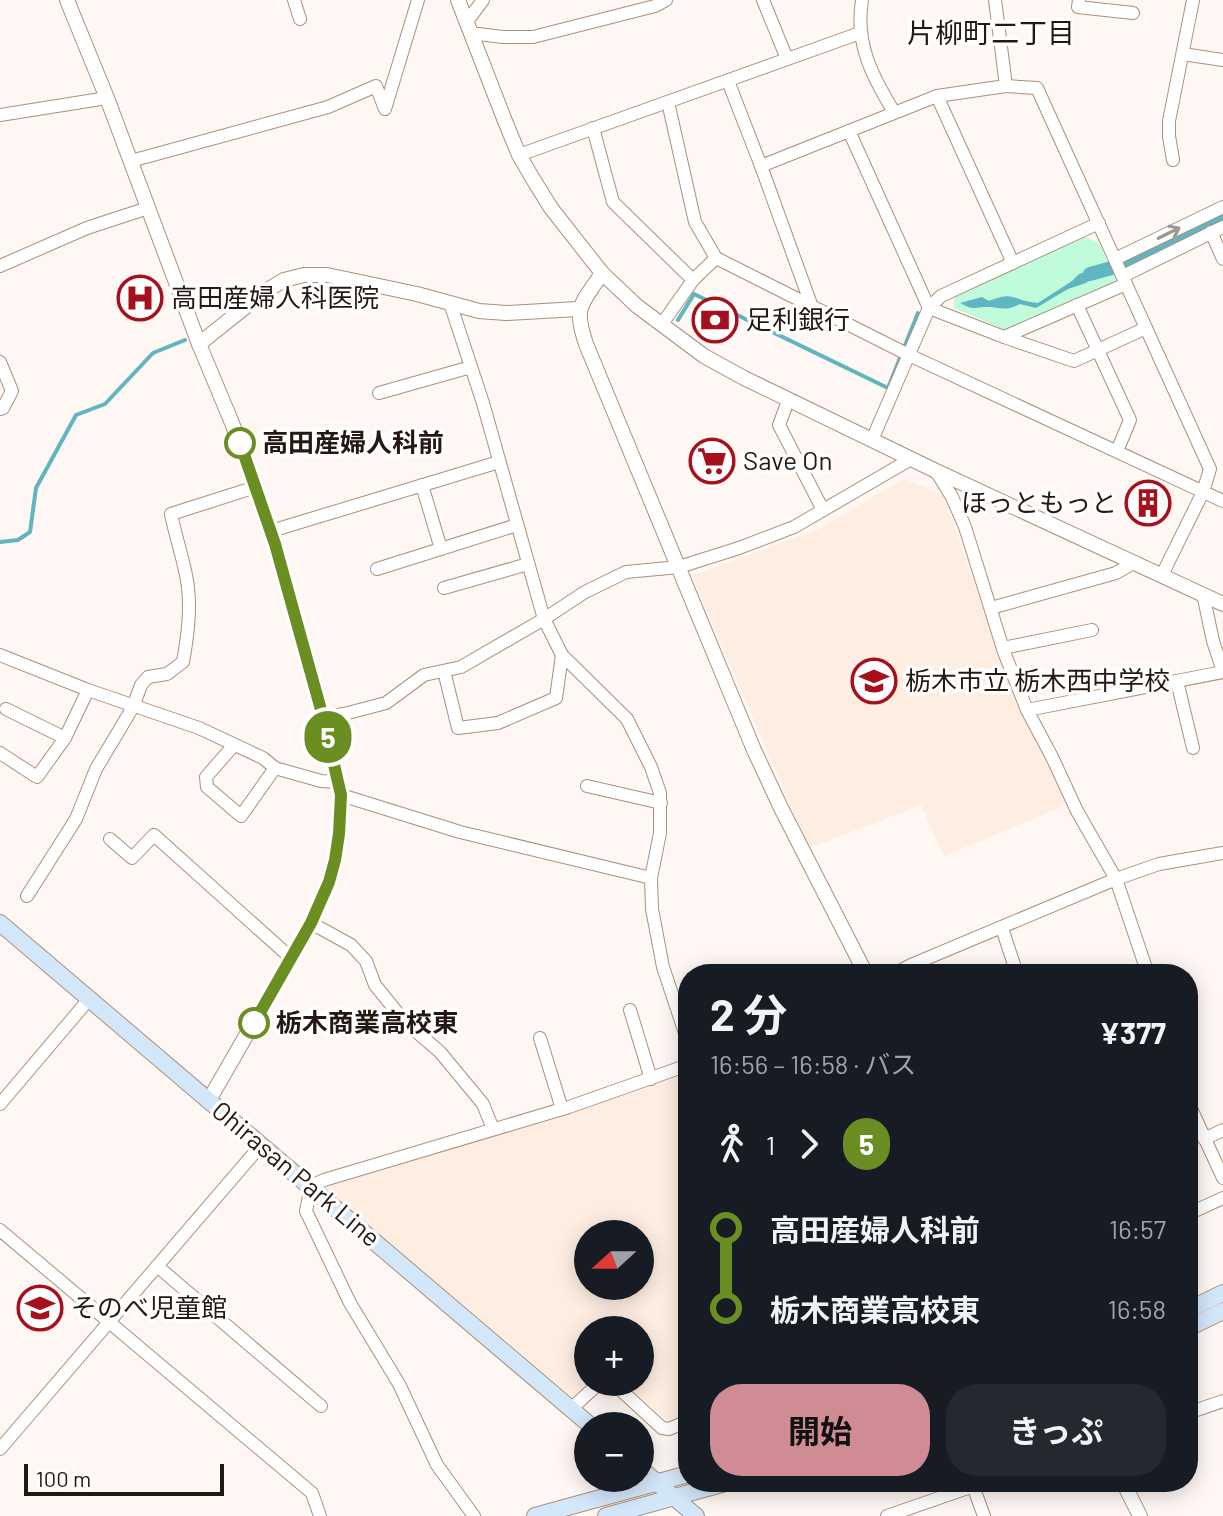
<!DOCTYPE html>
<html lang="ja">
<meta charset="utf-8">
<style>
:root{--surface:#171b24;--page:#242831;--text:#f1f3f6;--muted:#9ea1a6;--accent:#cf8c94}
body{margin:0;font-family:Barlow,"Noto Sans JP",sans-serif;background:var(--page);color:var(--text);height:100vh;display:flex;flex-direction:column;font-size:30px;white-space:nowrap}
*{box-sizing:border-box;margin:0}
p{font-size:26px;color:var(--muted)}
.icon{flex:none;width:44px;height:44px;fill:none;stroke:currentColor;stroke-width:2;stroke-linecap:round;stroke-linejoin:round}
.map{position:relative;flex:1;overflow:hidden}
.panel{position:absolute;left:678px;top:964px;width:520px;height:528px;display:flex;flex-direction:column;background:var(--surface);border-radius:32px;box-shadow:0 4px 20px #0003}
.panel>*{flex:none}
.badge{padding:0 16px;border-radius:26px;font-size:28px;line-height:52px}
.needle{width:52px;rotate:249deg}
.fabs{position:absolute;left:574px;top:1220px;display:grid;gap:16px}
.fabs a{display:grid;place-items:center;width:80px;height:80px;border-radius:50%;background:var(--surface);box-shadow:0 4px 20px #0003;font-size:40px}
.scale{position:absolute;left:24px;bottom:20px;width:200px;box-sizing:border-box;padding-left:8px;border:4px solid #241810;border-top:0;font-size:22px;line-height:28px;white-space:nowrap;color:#241810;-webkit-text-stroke:6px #fff;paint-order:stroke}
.map>.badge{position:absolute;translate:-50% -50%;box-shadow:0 0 0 4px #fff}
.legs{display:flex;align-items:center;gap:12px;height:88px;padding:0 32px;font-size:26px}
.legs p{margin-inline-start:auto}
.overview{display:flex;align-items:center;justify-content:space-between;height:136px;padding:0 32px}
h1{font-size:44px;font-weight:700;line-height:60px}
.action{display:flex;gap:16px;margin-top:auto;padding:16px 32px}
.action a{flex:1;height:92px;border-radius:32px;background:var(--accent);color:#111;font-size:32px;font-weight:700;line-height:92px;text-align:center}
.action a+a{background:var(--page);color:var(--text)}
ul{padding:0 32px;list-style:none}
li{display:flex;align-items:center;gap:28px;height:80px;font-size:30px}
li i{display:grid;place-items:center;width:12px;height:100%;margin:0 10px;background:currentColor}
li i::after{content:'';width:20px;height:20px;margin:-10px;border:6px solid;border-radius:50%;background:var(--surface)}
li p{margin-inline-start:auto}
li:first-child i{background:linear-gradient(#0000 50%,currentColor 0)}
li:last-child i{background:linear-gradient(currentColor 50%,#0000 0)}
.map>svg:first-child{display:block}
</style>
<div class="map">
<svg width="1223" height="1516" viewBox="0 0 1223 1516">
<rect width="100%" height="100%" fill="#fef7f3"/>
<!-- built -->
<g fill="#feeee2" fill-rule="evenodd">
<path d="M904,479L943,495L998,652L1066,805L944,856L921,805L809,848L692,576L821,528Z"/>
<path d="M688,1071V1416L670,1423L622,1382H640V1330H588V1382H592L572,1397L393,1246L326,1187L494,1137L643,1089ZM588,1234H640V1286H588Z"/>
</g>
<!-- green -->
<path fill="#c0fbdb" d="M1086,237L1099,243L1118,284L1010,332L954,308V296Z"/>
<!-- water -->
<path fill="#5fb5c0" d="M1089,271L1090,280L1086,283L1068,289L1036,308L1020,304C1004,312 1002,307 987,307C972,307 975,311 960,303L982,297L989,301C1016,290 1012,301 1038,303L1072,281L1079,274Z"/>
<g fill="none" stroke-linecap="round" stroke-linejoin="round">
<!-- stream -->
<g stroke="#5fb5c0" stroke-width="4">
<path d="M678,320L694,294L888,388L918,313"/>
<path d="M0,542L18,540L30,532L36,488L76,415L105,404L153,353L185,340"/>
</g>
<!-- canal -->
<path stroke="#5fb5c0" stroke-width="14" d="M1090,274L1126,264L1223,216"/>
<!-- minor casing -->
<g stroke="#ae8f79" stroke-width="14">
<g id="minor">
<path d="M294,0L300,19"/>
<path d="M763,0L787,59"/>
<path d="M862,0C855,44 872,76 894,112"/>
<path d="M995,0L1006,86"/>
<path d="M1079,0L1078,7L1133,13"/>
<path d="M466,23L483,0"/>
<path d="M470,33L503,37H533L655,6L666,0"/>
<path d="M1183,54L1223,60"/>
<path d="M728,81L761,166"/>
<path d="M937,96L1013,263"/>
<path d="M668,102L695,222L716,258L909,355L1223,501"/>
<path d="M0,115L107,98"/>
<path d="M593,128L613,202L693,280"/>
<path d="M849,131L937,96L1006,86L1037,88L1210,469L1203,492L1162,575"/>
<path d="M519,155L860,33"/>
<path d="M1173,160L1169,136V121L1193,0"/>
<path d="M131,161L328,107L376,86L385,109L418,0"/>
<path d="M1211,232L1223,259"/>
<path d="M1115,259L1223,207"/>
<path d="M0,266L87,228L148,208"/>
<path d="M1123,276L1223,227"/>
<path d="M450,303L483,403L544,619L562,655L627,719L651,767L660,793V833L651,878L652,909L663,967L688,1042"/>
<path d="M1077,305L1130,420L1117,451"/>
<path d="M812,307L761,166L849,131L929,308L1004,337L1074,361L1146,328"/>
<path d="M662,324L693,280L716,258"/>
<path d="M1004,337L1126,284"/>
<path d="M0,362L12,391L3,408L0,409"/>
<path d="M379,393L471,367"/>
<path d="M788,401L779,425L823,510"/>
<path d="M872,440L929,308L941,296L1099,223"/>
<path d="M936,471L952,497L965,527L1004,652L1027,710L1052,757L1077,811L1116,879L1148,974"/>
<path d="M422,485L441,549"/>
<path d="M271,531L499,462"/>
<path d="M377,569L517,525"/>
<path d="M444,588L528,564"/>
<path d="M1203,594L1213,641L1223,671"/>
<path d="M991,608L1116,573L1135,562"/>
<path d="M1003,648L1092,630"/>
<path d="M0,655L88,690L199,728L263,758L275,768L321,781L338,782"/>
<path d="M444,671L458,728L498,723L556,698L562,655"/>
<path d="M1177,681L1193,748"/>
<path d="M6,709L65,738"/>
<path d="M1027,710L1223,672"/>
<path d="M323,717L344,714L386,703L424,675L461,667L544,619L585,592L626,572L679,567L739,548L794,527L911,459"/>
<path d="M234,745L206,777L207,787L241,816L275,768"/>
<path d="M0,753L37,777L65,738L88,690"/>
<path d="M587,786L661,803"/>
<path d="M341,795L460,832L651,878"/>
<path d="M110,839L132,858L154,835L291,958"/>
<path d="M27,896L76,819L96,769L133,707L141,685L148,677L167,674L183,662C188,634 192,604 186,575C182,555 175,534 171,514L256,487"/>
<path d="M311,923L351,945L366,961L375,985L405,1022L440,1052L483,1104L493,1129"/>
<path d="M1002,928L1017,974"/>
<path d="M894,974L911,965L1116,879L1159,864L1223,853"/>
<path d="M630,1010L651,1079"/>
<path d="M540,1038L562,1109"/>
<path d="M1188,1102L1223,1178"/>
<path d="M0,1104L90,998"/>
<path d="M1204,1139L1223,1130"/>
<path d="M1188,1214L1223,1198"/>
<path d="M0,1230L312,1493L320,1516"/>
<path d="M157,1266L321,1406"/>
<path d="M612,1382L662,1428L669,1429L688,1421"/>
<path d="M571,1409L596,1386L609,1382"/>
<path d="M1188,1413L1223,1401"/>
<path d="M0,1449L262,1144"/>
<path d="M973,1486L984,1516"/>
<path d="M474,1516L437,1465L399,1384L350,1303L306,1211L311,1186L324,1180L569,1107L688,1065"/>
<path d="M887,1516L985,1482"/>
</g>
</g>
<!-- tertiary casing -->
<g stroke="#ae8f79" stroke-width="16">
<g id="tertiary">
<path d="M67,0L107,98L199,344L232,423L256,487L275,544L323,717L341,795L339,834L335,860L329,882L311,923L209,1100"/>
<path d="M458,0L505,121L519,155L533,179L551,208L602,273L637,306L704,356L744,378L936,471L1223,604"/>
<path d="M602,273C581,306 573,305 586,344L754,750L781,808L866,974"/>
<path d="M199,344L264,292L284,280L304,275H327L417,294L479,311L506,313L578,309"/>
<path d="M1123,1482L1140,1516"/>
</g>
</g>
<!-- secondary casing -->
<g stroke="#ae8f79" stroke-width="18">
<g id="secondary">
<path d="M0,923L591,1426"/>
<path d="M1188,1310L1223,1293"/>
<path d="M1188,1328L1223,1311"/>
<path d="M640,1468L696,1516"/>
<path d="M535,1516L688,1474"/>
<path d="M606,1516L729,1482"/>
</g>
</g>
<!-- minor -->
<use href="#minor" stroke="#fff" stroke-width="12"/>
<!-- tertiary -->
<use href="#tertiary" stroke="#fff" stroke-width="14"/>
<!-- secondary -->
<use href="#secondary" stroke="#d3e7fa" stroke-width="16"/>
</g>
<!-- one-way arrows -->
<defs><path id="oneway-shaft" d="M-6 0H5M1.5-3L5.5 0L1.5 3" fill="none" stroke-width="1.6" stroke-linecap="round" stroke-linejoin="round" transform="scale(2)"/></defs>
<use stroke="#9c9793" href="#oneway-shaft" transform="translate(1169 233) rotate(-26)"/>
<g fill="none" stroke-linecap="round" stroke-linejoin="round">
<!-- line-1 casing -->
<g stroke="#fff" stroke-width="18">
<path id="line-1" d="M240,443L275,544L323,717L341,795L339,834L335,860L329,882L311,923L254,1023"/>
</g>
<!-- line-1 -->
<use href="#line-1" stroke="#6b8e23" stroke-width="12"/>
</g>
<!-- icons -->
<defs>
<g id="hospital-ring" transform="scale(2.3)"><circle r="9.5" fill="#fff" stroke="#a60f1c" stroke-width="1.5"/><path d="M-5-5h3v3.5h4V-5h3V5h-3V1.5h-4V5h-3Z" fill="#a60f1c"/></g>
<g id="bank-ring" transform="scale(2.3)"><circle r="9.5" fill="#fff" stroke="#a60f1c" stroke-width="1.5"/><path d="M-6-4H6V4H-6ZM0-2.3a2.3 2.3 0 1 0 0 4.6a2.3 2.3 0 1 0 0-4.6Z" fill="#a60f1c"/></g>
<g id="supermarket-ring" transform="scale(2.3)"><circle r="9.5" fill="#fff" stroke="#a60f1c" stroke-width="1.5"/><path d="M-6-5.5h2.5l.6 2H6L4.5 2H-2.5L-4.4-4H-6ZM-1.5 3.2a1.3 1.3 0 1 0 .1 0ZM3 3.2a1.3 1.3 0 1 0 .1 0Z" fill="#a60f1c"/></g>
<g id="building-ring" transform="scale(2.3)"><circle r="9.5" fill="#fff" stroke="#a60f1c" stroke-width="1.5"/><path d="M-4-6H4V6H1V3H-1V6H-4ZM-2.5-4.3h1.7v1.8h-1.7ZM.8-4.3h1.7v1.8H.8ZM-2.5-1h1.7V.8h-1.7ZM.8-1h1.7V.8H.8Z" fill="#a60f1c"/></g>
<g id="school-ring" transform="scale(2.3)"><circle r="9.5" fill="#fff" stroke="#a60f1c" stroke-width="1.5"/><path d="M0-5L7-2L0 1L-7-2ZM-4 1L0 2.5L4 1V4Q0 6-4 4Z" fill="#a60f1c"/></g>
</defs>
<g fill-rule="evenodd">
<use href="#hospital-ring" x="140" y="298"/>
<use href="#bank-ring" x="715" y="320"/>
<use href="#supermarket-ring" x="712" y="461"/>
<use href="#building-ring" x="1148" y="503"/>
<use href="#school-ring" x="874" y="681"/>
<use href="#school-ring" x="40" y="1308"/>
</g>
<!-- markers -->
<g fill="#fff" stroke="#6b8e23" stroke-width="4">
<circle cx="240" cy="443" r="14"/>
<circle cx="254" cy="1023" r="14"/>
</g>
<g text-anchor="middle" stroke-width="7" stroke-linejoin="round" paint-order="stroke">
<!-- poi labels -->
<g font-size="26" fill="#241810" stroke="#fff" text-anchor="start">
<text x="171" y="307">高田産婦人科医院</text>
<text x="746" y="329">足利銀行</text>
<text x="743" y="470">Save On</text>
<text x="1117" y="512" text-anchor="end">ほっともっと</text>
<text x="905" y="690">栃木市立 栃木西中学校</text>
<text x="71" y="1317">そのべ児童館</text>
</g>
<!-- stop labels -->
<g font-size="26" font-weight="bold" fill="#241810" stroke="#fff" text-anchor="start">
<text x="262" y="452">高田産婦人科前</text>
<text x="276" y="1032">栃木商業高校東</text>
</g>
<!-- street labels -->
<g font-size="26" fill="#241810" stroke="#fff">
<text transform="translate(296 1174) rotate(40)" y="9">Ohirasan Park Line</text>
</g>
<!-- neighbourhood labels -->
<g font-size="28" fill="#241810" stroke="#fff">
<text x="991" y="43">片柳町二丁目</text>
</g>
</g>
</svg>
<div class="fabs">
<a><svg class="needle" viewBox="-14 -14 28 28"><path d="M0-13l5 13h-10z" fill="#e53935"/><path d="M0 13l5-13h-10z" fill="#9ea1a6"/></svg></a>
<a>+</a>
<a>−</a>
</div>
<div class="scale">100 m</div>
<b class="badge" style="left:328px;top:737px;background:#6b8e23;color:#fff">5</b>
<section class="panel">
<div class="overview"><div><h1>2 分</h1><p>16:56 – 16:58 · バス</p></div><b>¥377</b></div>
<div class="legs"><svg class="icon" aria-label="walk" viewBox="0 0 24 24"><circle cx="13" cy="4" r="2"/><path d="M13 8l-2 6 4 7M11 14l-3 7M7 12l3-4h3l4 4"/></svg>1<svg class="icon" aria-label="forward" viewBox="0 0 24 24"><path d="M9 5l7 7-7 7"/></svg><b class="badge" style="background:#6b8e23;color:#fff">5</b></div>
<ul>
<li><i style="color:#6b8e23"></i><b>高田産婦人科前</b><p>16:57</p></li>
<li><i style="color:#6b8e23"></i><b>栃木商業高校東</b><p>16:58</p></li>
</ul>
<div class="action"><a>開始</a><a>きっぷ</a></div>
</section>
</div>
